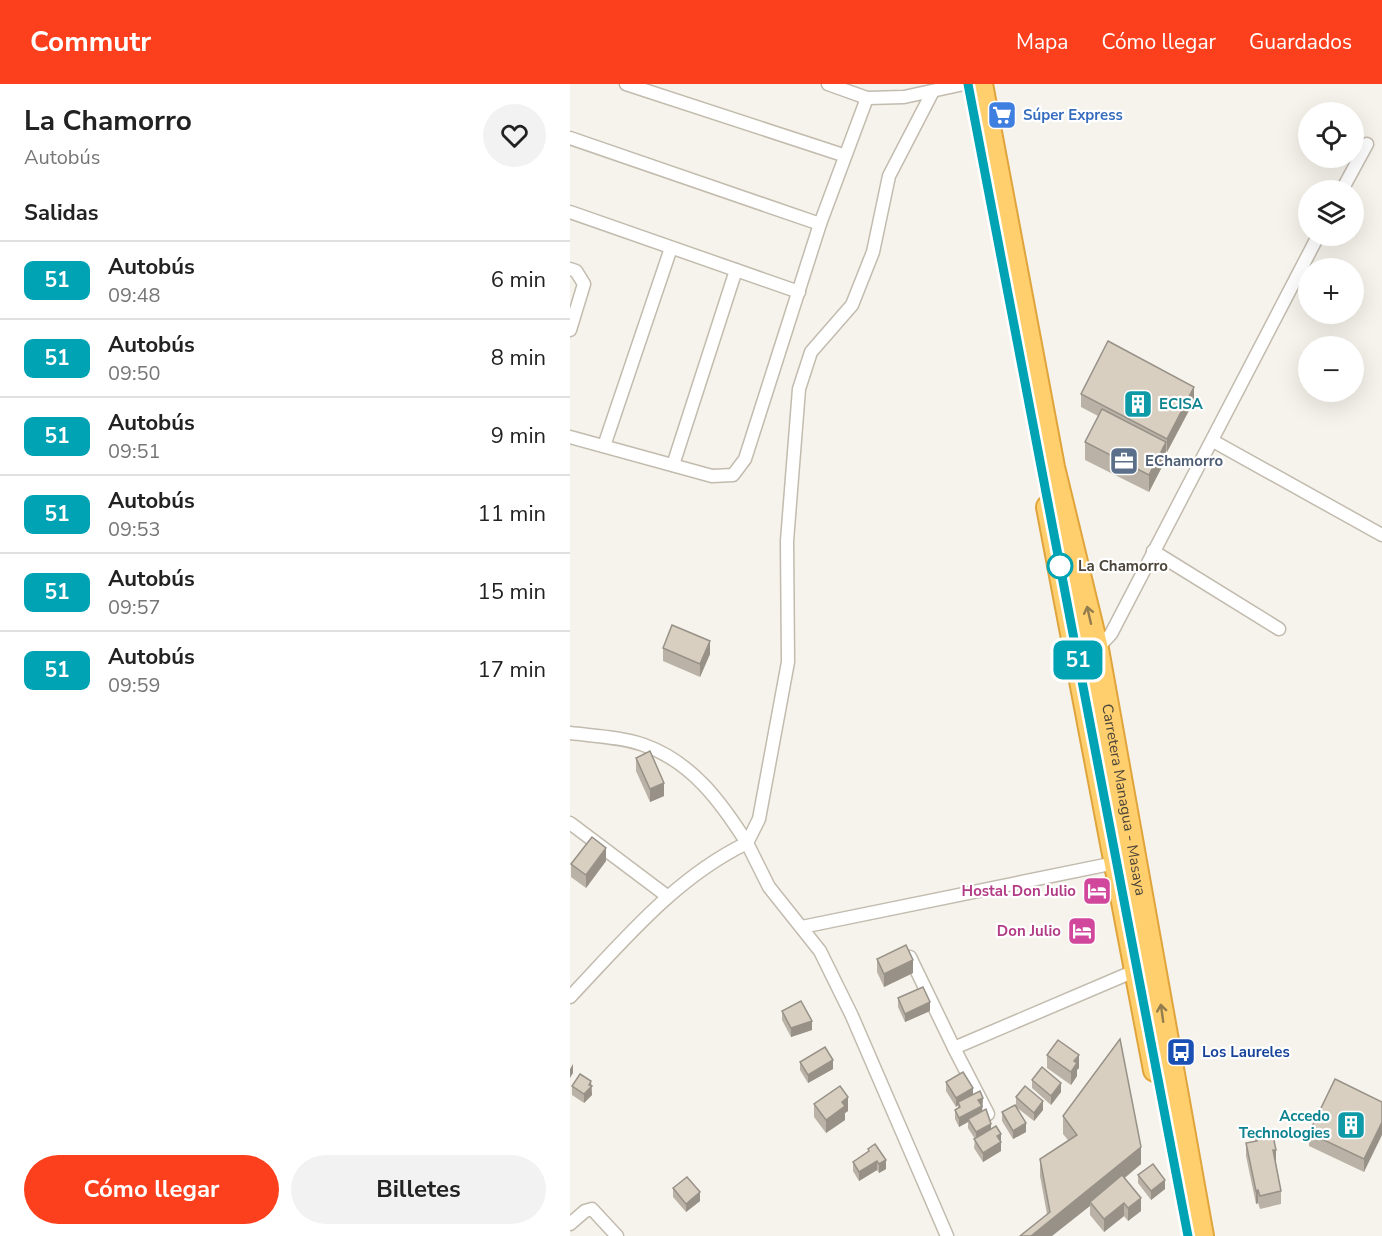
<!DOCTYPE html>
<html lang="es">
<meta charset="utf-8">
<style>
:root{--surface:#fff;--page:#f2f2f2;--text:#222;--muted:#767676;--line:#e0e0e0;--accent:#fc3f1d}
body{margin:0;font-family:"Nunito Sans",sans-serif;background:var(--page);color:var(--text);height:100vh;display:flex;flex-direction:column;font-size:22px;white-space:nowrap}
*{box-sizing:border-box;margin:0}
p{font-size:20px;color:var(--muted)}
.icon{flex:none;width:33px;height:33px;fill:none;stroke:currentColor;stroke-width:2;stroke-linecap:round;stroke-linejoin:round}
.map{position:relative;flex:1;overflow:hidden}
.drawer{display:flex;flex-direction:column;background:var(--surface);width:570px}
.drawer>*{flex:none}
.badge{padding:0 12px;border-radius:9px;font-size:21px;line-height:39px}
.tools{position:absolute;left:728px;top:18px;display:grid;gap:12px}
.tools a{display:grid;place-items:center;width:66px;height:66px;border-radius:50%;background:var(--surface);box-shadow:0 6px 24px #0002;font-size:30px}
.map>.badge{position:absolute;translate:-50% -50%;box-shadow:0 0 0 3px #fff}
h2{padding:0 24px;font-size:22px;line-height:54px}
.round{display:grid;place-items:center;flex:none;width:63px;height:63px;border-radius:32px;background:var(--page)}
.summary{display:flex;align-items:center;justify-content:space-between;height:102px;padding:0 24px}
h1{font-size:28px;font-weight:700;line-height:45px}
.action{display:flex;gap:12px;margin-top:auto;padding:12px 24px}
.action a{flex:1;height:69px;border-radius:36px;background:var(--accent);color:#fff;font-size:24px;font-weight:700;line-height:69px;text-align:center}
.action a+a{background:var(--page);color:var(--text)}
ul{padding:0;list-style:none}
li{display:flex;align-items:center;gap:18px;height:78px;padding:0 24px;border-top:2px solid var(--line)}
li div{flex:1}
li b{display:block;font-size:22px}
li em{font-style:normal}
li .badge{min-width:66px;font-weight:700;text-align:center}
header{display:flex;align-items:center;gap:36px;box-sizing:border-box;height:84px;padding:0 30px;background:var(--accent);color:#fff}
header strong{font-size:28px}
nav{display:flex;gap:33px;margin-inline-start:auto;font-size:21px}
main{display:flex;flex:1;min-height:0}
.map>svg:first-child{display:block}
</style>
<header>
<strong>Commutr</strong>
<nav><a>Mapa</a><a>Cómo llegar</a><a>Guardados</a></nav>
</header>
<main>
<section class="drawer">
<div class="summary"><div><h1>La Chamorro</h1><p>Autobús</p></div><a class="round"><svg class="icon" aria-label="heart" viewBox="0 0 24 24"><path d="M12 20l-8-8c-3-5 5-10 8-4 3-6 11-1 8 4z"/></svg></a></div>
<h2>Salidas</h2>
<ul>
<li><span class="badge" style="background:#00a3b4;color:#fff">51</span><div><b>Autobús</b><p>09:48</p></div><em>6 min</em></li>
<li><span class="badge" style="background:#00a3b4;color:#fff">51</span><div><b>Autobús</b><p>09:50</p></div><em>8 min</em></li>
<li><span class="badge" style="background:#00a3b4;color:#fff">51</span><div><b>Autobús</b><p>09:51</p></div><em>9 min</em></li>
<li><span class="badge" style="background:#00a3b4;color:#fff">51</span><div><b>Autobús</b><p>09:53</p></div><em>11 min</em></li>
<li><span class="badge" style="background:#00a3b4;color:#fff">51</span><div><b>Autobús</b><p>09:57</p></div><em>15 min</em></li>
<li><span class="badge" style="background:#00a3b4;color:#fff">51</span><div><b>Autobús</b><p>09:59</p></div><em>17 min</em></li>
</ul>
<div class="action"><a>Cómo llegar</a><a>Billetes</a></div>
</section>
<div class="map">
<svg width="812" height="1152" viewBox="0 0 812 1152">
<rect width="100%" height="100%" fill="#f6f3ec"/>
<g fill="none" stroke-linecap="round" stroke-linejoin="round">
<!-- street casing -->
<g stroke="#c2bbae" stroke-width="15">
<g id="street">
<path d="M56,0L273,71"/>
<path d="M258,0L297,14L334,13L394,0"/>
<path d="M362,9L319,92L303,168L282,221L241,268L229,305L217,457L218,578L189,735L177,759L199,803L250,867L282,932L377,1152"/>
<path d="M0,54L250,140"/>
<path d="M772,106L797,60"/>
<path d="M0,128L229,208"/>
<path d="M0,185L6,187L14,200L0,246"/>
<path d="M0,353L142,392L163,391L175,375L250,140L297,14"/>
<path d="M643,357L812,451"/>
<path d="M34,362L101,164"/>
<path d="M103,381L166,186"/>
<path d="M583,467L709,545"/>
<path d="M527,565L541,550L748,152"/>
<path d="M0,649C24,652 52,653 74,661C122,678 151,718 177,759C106,793 54,856 0,913"/>
<path d="M0,739L97,812"/>
<path d="M232,843L545,779"/>
<path d="M340,873L384,964L567,886"/>
<path d="M384,964L418,1030"/>
<path d="M0,1140L15,1127L22,1125L47,1152"/>
</g>
</g>
<!-- highway casing -->
<g stroke="#e0a43c" stroke-width="26">
<g id="highway">
<path id="s1" d="M411,0L483,383L527,565L632,1152"/>
<path d="M478,423L585,986"/>
</g>
</g>
<!-- street -->
<use href="#street" stroke="#fff" stroke-width="12"/>
<!-- highway -->
<use href="#highway" stroke="#ffcf6e" stroke-width="22"/>
</g>
<!-- wall -->
<g fill="#bab2a6">
<path d="M511,310L624,317L597,368L596,367V375L579,408L515,376V358L528,332L511,323Z"/>
<path d="M93,564L140,570L130,593L93,577Z"/>
<path d="M66,674L94,712L80,718L66,687Z"/>
<path d="M36,777L16,804L1,793V780Z"/>
<path d="M307,875L343,889L314,903L307,888Z"/>
<path d="M328,914L360,927L335,938L328,923Z"/>
<path d="M212,927L242,946L221,953L212,936Z"/>
<path d="M477,971L509,984L507,986V992L501,1001L477,984Z"/>
<path d="M230,978L263,985L238,999L230,986Z"/>
<path d="M462,996L491,1008L481,1021L462,1004Z"/>
<path d="M21,997L22,1011L14,1019L2,1011V1002Z"/>
<path d="M376,998L403,1011L413,1022L412,1023V1027L421,1045L431,1050V1067L413,1078L404,1064L405,1055L398,1044V1038L389,1043L385,1035V1026L388,1024V1021L386,1023L376,1007Z"/>
<path d="M446,1013L473,1026L464,1037L446,1023L456,1048L443,1055L432,1037V1028L446,1022Z"/>
<path d="M812,1018L794,1088L739,1062V1049Z"/>
<path d="M244,1020L278,1027L275,1029V1036L256,1049L244,1033Z"/>
<path d="M493,1032L571,1080L555,1094L571,1127L558,1137L554,1132L534,1148L520,1131V1122L477,1130L470,1092V1075L498,1056L493,1050Z"/>
<path d="M685,1050L706,1079L711,1107V1120L690,1125L688,1119L686,1120L676,1072V1059L685,1057Z"/>
<path d="M298,1065L316,1085L309,1089L307,1086L289,1097L283,1087V1078L298,1068Z"/>
<path d="M568,1091L595,1105L581,1116L568,1099Z"/>
<path d="M103,1104L130,1117L116,1128L103,1113Z"/>
</g>
<!-- shaded-wall -->
<g fill="#979187">
<path d="M624,303V317L597,368V355Z"/>
<path d="M596,358V375L579,408V391Z"/>
<path d="M140,557V570L130,593V580Z"/>
<path d="M94,699V712L80,718V705Z"/>
<path d="M36,764V777L16,804V791Z"/>
<path d="M343,876V889L314,903V890Z"/>
<path d="M360,918V927L335,938V930Z"/>
<path d="M242,937V946L221,953V944Z"/>
<path d="M509,971V984L507,986V992L501,1001V988L504,977Z"/>
<path d="M263,976V985L238,999V991Z"/>
<path d="M3,980V989L0,994V985Z"/>
<path d="M21,997L22,1011L14,1019V1010Z"/>
<path d="M491,999V1008L481,1021V1012Z"/>
<path d="M403,1004V1013L388,1018V1021L386,1023V1014Z"/>
<path d="M278,1013V1027L275,1029V1036L256,1049V1036L272,1018Z"/>
<path d="M413,1014L412,1031L398,1035V1038L389,1043V1034L408,1016Z"/>
<path d="M473,1017V1026L464,1037V1029Z"/>
<path d="M812,1038V1051L794,1088V1075Z"/>
<path d="M456,1039V1048L443,1055V1047Z"/>
<path d="M421,1040V1048L406,1057V1048Z"/>
<path d="M431,1050V1067L413,1078V1069L427,1052Z"/>
<path d="M571,1063V1080L522,1120L520,1118V1122L482,1152H461Z"/>
<path d="M703,1066H706V1079L703,1080Z"/>
<path d="M316,1076V1085L309,1089V1080Z"/>
<path d="M307,1077V1086L289,1097V1088Z"/>
<path d="M595,1096V1105L581,1116V1107Z"/>
<path d="M688,1106V1119L686,1120V1107Z"/>
<path d="M130,1108V1117L116,1128V1120Z"/>
<path d="M571,1114V1127L558,1137V1124Z"/>
<path d="M554,1119V1132L534,1148V1135Z"/>
</g>
<!-- building -->
<g fill="#d8cfc1" stroke="#979187" stroke-width="1.5">
<path d="M538,257L624,303L597,355L511,310Z"/>
<path d="M532,325L596,358L579,391L515,358Z"/>
<path d="M102,541L140,557L130,580L93,564Z"/>
<path d="M80,667L94,699L80,705L66,674Z"/>
<path d="M22,753L36,764L16,791L1,780Z"/>
<path d="M336,861L343,876L314,890L307,875Z"/>
<path d="M353,903L360,918L335,930L328,914Z"/>
<path d="M231,917L242,937L221,944L212,927Z"/>
<path d="M550,955L571,1063L461,1152H450L480,1128L470,1075L507,1051L493,1032Z"/>
<path d="M488,956L509,971L504,977L507,979L501,988L477,971Z"/>
<path d="M255,963L263,976L238,991L230,978Z"/>
<path d="M472,983L491,999L481,1012L462,996Z"/>
<path d="M393,988L403,1004L386,1014L376,998Z"/>
<path d="M10,990L21,997L19,1001L22,1002L14,1010L2,1002Z"/>
<path d="M765,995L812,1018V1038L794,1075L739,1049Z"/>
<path d="M270,1002L278,1013L272,1018L275,1022L256,1036L244,1020Z"/>
<path d="M455,1002L473,1017L464,1029L446,1013Z"/>
<path d="M410,1007L413,1014L408,1016L412,1022L389,1034L385,1026L390,1023L388,1018Z"/>
<path d="M445,1021L456,1039L443,1047L432,1028Z"/>
<path d="M416,1025L421,1040L406,1048L398,1035Z"/>
<path d="M426,1042L431,1050L427,1052L431,1058L413,1069L404,1055Z"/>
<path d="M702,1047L706,1066H703L711,1107L690,1112L688,1106L686,1107L676,1059L687,1057L685,1050Z"/>
<path d="M305,1060L316,1076L309,1080L307,1077L289,1088L283,1078L299,1067L298,1065Z"/>
<path d="M583,1080L595,1096L581,1107L568,1091Z"/>
<path d="M552,1091L571,1114L558,1124L554,1119L534,1135L520,1118Z"/>
<path d="M117,1093L130,1108L116,1120L103,1104Z"/>
</g>
<!-- one-way arrows -->
<defs><path id="oneway-shaft" d="M-6 0H5M1.5-3L5.5 0L1.5 3" fill="none" stroke-width="1.6" stroke-linecap="round" stroke-linejoin="round" transform="scale(1.5)"/></defs>
<g stroke="#937c4e">
<use href="#oneway-shaft" transform="translate(519 531) rotate(-103)"/>
<use href="#oneway-shaft" transform="translate(592 929) rotate(-98)"/>
</g>
<g fill="none" stroke-linecap="round" stroke-linejoin="round">
<!-- line casing -->
<g stroke="#fff" stroke-width="14">
<path id="line" d="M398,0L618,1152"/>
</g>
<!-- line -->
<use href="#line" stroke="#00a3b4" stroke-width="9"/>
</g>
<!-- icons -->
<defs>
<g id="supermarket-square" transform="scale(1.5)"><rect x="-9" y="-9" width="18" height="18" rx="4" fill="#3f7fe0" stroke="#fff"/><path d="M-6-5.5h2.5l.6 2H6L4.5 2H-2.5L-4.4-4H-6ZM-1.5 3.2a1.3 1.3 0 1 0 .1 0ZM3 3.2a1.3 1.3 0 1 0 .1 0Z" fill="#fff"/></g>
<g id="building-square" transform="scale(1.5)"><rect x="-9" y="-9" width="18" height="18" rx="4" fill="#0f9aa8" stroke="#fff"/><path d="M-4-6H4V6H1V3H-1V6H-4ZM-2.5-4.3h1.7v1.8h-1.7ZM.8-4.3h1.7v1.8H.8ZM-2.5-1h1.7V.8h-1.7ZM.8-1h1.7V.8H.8Z" fill="#fff"/></g>
<g id="office-square" transform="scale(1.5)"><rect x="-9" y="-9" width="18" height="18" rx="4" fill="#5c6f8a" stroke="#fff"/><path d="M-6-3h4V-5.5h4V-3h4V5H-6ZM-1-4.5V-3h2v-1.5ZM-6 0V1H6V0Z" fill="#fff"/></g>
<g id="hotel-square" transform="scale(1.5)"><rect x="-9" y="-9" width="18" height="18" rx="4" fill="#d1479c" stroke="#fff"/><path d="M-6-4.5h1.5V1H6V5H4.5V3h-9V5H-6ZM-4 0a1.8 1.8 0 1 1 3.6 0ZM.5 0V-2.5h3Q6-2.5 6 0Z" fill="#fff"/></g>
<g id="bus-square" transform="scale(1.5)"><rect x="-9" y="-9" width="18" height="18" rx="4" fill="#1a4fb4" stroke="#fff"/><path d="M-5-6H5V4H4V6H2V4H-2V6H-4V4H-5ZM-3.5-4V0h7V-4ZM-3.5 1.2v1.5H-2V1.2ZM2 1.2v1.5H3.5V1.2Z" fill="#fff"/></g>
</defs>
<g fill-rule="evenodd">
<use href="#supermarket-square" x="432" y="31"/>
<use href="#building-square" x="568" y="320"/>
<use href="#office-square" x="554" y="377"/>
<use href="#hotel-square" x="527" y="807"/>
<use href="#hotel-square" x="512" y="847"/>
<use href="#bus-square" x="611" y="968"/>
<use href="#building-square" x="781" y="1041"/>
</g>
<!-- markers -->
<circle fill="#fff" stroke="#00a3b4" stroke-width="3" cx="490" cy="482" r="12"/>
<g text-anchor="middle" stroke-width="4.5" stroke-linejoin="round" paint-order="stroke">
<!-- shop labels -->
<g font-size="15" font-weight="bold" fill="#366cbe" stroke="#fff" text-anchor="start">
<text x="453" y="36">Súper Express</text>
</g>
<!-- culture labels -->
<g font-size="15" font-weight="bold" fill="#0d838f" stroke="#fff" text-anchor="start">
<text x="589" y="325">ECISA</text>
<text x="760" y="1037" text-anchor="end">Accedo<tspan x="760" dy="17">Technologies</tspan></text>
</g>
<!-- service labels -->
<g font-size="15" font-weight="bold" fill="#4e5e75" stroke="#fff" text-anchor="start">
<text x="575" y="382">EChamorro</text>
</g>
<!-- stop labels -->
<g font-size="15" font-weight="bold" fill="#4b4439" stroke="#fff" text-anchor="start">
<text x="508" y="487">La Chamorro</text>
</g>
<!-- street labels -->
<g font-size="15" fill="#4b4439" stroke="#fff">
<text dy="5" stroke="none"><textPath href="#s1" startOffset="730">Carretera Managua - Masaya</textPath></text>
</g>
<!-- hotel labels -->
<g font-size="15" font-weight="bold" fill="#b23c85" stroke="#fff" text-anchor="end">
<text x="506" y="812">Hostal Don Julio</text>
<text x="491" y="852">Don Julio</text>
</g>
<!-- transit labels -->
<g font-size="15" font-weight="bold" fill="#164399" stroke="#fff" text-anchor="start">
<text x="632" y="973">Los Laureles</text>
</g>
</g>
</svg>
<div class="tools">
<a><svg class="icon" aria-label="locate" viewBox="0 0 24 24"><circle cx="12" cy="12" r="6"/><path d="M12 2v4M12 18v4M2 12h4M18 12h4"/></svg></a>
<a><svg class="icon" aria-label="layers" viewBox="0 0 24 24"><path d="M12 4l9 5-9 5-9-5zM3 14l9 5 9-5"/></svg></a>
<a>+</a>
<a>−</a>
</div>
<b class="badge" style="left:508px;top:576px;background:#00a3b4;color:#fff">51</b>
</div>
</main>
